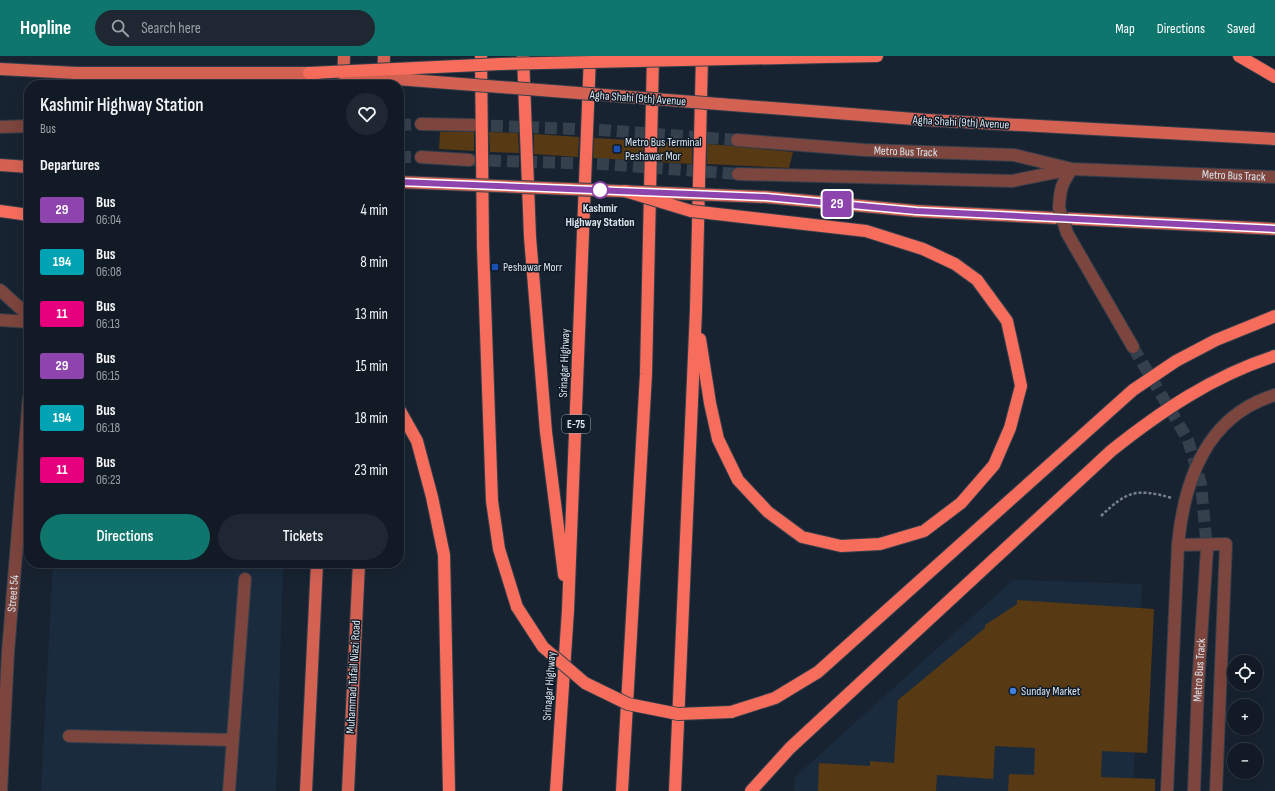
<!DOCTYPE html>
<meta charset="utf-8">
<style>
:root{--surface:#121a25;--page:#1f2732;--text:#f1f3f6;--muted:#9ca1a7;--line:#313842;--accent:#0f766e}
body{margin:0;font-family:"Sofia Sans Condensed",sans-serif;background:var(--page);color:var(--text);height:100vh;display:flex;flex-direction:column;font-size:15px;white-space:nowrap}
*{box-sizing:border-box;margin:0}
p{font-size:13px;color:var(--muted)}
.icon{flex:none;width:22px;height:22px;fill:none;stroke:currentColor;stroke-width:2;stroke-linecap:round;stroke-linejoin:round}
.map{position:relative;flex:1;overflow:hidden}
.details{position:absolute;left:24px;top:24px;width:380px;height:488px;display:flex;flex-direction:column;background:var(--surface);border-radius:16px;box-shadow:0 4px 16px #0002,0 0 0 1px var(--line)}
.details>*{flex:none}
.badge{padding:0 8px;border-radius:3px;font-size:14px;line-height:26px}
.controls{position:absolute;left:1227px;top:599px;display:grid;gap:8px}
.controls a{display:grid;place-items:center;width:36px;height:36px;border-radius:50%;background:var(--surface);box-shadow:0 4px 16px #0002,0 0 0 1px var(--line);font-size:20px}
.map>.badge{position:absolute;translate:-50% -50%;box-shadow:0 0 0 2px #fff}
h2{padding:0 16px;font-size:15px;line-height:36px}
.round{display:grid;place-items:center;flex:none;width:42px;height:42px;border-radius:21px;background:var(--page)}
.head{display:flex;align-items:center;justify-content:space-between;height:68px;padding:0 16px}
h1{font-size:19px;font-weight:600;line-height:30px}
.action{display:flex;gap:8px;margin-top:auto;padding:8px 16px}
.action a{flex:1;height:46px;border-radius:24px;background:var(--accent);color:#fff;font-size:16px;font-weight:600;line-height:46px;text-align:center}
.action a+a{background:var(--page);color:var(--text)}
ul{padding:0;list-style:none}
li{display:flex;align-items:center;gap:12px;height:52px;padding:0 16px}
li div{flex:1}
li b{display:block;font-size:15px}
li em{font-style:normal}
li .badge{min-width:44px;font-weight:700;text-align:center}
header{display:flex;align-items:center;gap:24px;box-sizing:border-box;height:56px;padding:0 20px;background:var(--accent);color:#fff}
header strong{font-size:19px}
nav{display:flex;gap:22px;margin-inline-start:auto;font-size:14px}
.search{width:280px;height:36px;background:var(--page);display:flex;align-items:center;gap:10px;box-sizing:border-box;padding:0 14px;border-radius:22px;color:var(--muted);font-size:15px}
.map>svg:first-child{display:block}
</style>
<header>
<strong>Hopline</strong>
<div class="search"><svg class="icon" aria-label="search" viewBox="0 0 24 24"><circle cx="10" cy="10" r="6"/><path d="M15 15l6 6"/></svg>Search here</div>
<nav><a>Map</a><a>Directions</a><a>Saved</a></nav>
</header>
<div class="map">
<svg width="1275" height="735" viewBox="0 0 1275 735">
<rect width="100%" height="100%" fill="#182331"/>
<!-- built -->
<g fill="#1b2b3e">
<path d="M53,507H283L276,735H41Z"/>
<path d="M1013,524L1142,528L1133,735H794L795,721Z"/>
</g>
<!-- building -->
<g fill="#573913">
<path d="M440,76H474V95L439,93Z"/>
<path d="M489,76L518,77L519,97L490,96Z"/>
<path d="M534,78L579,81L578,101L534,98Z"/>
<path d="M594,82L644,85L643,105L593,102Z"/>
<path d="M659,86L692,88V108L658,106Z"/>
<path d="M707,88L733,90L793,96L789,112L707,108Z"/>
<path d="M1017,544L1154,553L1147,697L1102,695L1101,721L1155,723V735H1008L1009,718L1034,719L1035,692L995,690L993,723L937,719L936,735H818L819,707L870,710V705L894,707L898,644L985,572V569L1017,548Z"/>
</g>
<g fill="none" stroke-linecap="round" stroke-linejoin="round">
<!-- minor-tunnel -->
<g stroke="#35404d" stroke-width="12" stroke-dasharray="12 6" stroke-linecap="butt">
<path d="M399,69L421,68"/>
<path d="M473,69L602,74L737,84"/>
<path d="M399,101H421"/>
<path d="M471,104L601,108L738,118"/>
<path d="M1133,291L1188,384L1201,428L1207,493"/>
</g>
<!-- minor casing -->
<g stroke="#333e4b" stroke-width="14">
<g id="minor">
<path d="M421,68L473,69"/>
<path d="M0,71L29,70"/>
<path id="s1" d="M737,84L865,94L1014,99L1072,113L1275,121"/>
<path d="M421,101L469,104"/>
<path d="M738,118L1012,125L1067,114"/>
<path d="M1059,152C1060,134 1061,128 1072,113"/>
<path d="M1067,177L1133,291"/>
<path d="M0,234L29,260"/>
<path d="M0,264L29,266"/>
<path d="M1178,489L1226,488L1216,735"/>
<path d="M69,680L232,684"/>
<path id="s2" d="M1,735L8,596L29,341"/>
<path d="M229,735L245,523"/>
<path d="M1167,735L1178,489C1184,424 1206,360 1275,339"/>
<path id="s3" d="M1194,735L1198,629L1207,493"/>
</g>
</g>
<!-- major casing -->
<g stroke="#333e4b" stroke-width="14">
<g id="major">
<path d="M0,13L76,17"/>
<path d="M343,29L344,0"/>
<path d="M383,29L384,0"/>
<path d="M927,64L1275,83"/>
<path d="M0,109L29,111"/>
<path d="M916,155L1275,173"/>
<path d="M306,735L317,507"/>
<path d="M348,735L359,507"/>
</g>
</g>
<!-- highway casing -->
<g stroke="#333e4b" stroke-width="14">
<g id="highway">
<path d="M481,0L483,190L492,445L499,493L517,551"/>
<path d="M523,0L530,181L546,376L564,519"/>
<path d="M1239,0L1275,21"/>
<path d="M827,1L877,0"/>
<path d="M0,155L29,159"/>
<path d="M700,283L710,347L718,383L738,424L768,456L802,481L841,490L880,488L924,475L961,447L994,409L1010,372L1021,330L1015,301L1007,265L977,224"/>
<path d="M399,353L417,385L432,441L444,499L449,735"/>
<path d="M731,656L775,642L818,616L1133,334L1176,305L1216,284L1275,260"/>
<path d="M556,735L568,554L590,0"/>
<path d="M622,735L646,318L653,0"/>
<path d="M675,735L696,254L702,0"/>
<path d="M751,735L790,692L1111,395C1161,355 1213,320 1275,300"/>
</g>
</g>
<!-- path -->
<path stroke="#77818c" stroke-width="2.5" stroke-dasharray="3 2" stroke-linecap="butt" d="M1101,460C1127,435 1136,432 1172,442"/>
<!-- minor -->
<use href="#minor" stroke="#7c453d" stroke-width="12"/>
<!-- major -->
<use href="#major" stroke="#d46253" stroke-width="12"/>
<!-- highway -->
<use href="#highway" stroke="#f76d5c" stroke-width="12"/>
<!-- minor-bridge casing -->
<g stroke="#333e4b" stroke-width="14" stroke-linecap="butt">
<path id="minor-bridge" d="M1059,152L1067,177"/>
</g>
<!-- major-bridge casing -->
<g stroke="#333e4b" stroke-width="14" stroke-linecap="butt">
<g id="major-bridge">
<path d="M76,17H318"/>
<path d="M345,19L927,64"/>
<path d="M399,126L766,141L916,155"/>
</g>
</g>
<!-- highway-bridge casing -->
<g stroke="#333e4b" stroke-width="14" stroke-linecap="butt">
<g id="highway-bridge">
<path d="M309,17L500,8L827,1"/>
<path d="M625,135L691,155L866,175L923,193L955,208L977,224"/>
<path d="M517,551L543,591L585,627L628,648L678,658L731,656"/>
</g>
</g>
<!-- minor-bridge -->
<use href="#minor-bridge" stroke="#7c453d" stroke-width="12"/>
<!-- major-bridge -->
<use href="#major-bridge" stroke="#d46253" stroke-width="12"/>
<!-- highway-bridge -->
<use href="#highway-bridge" stroke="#f76d5c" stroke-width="12"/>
</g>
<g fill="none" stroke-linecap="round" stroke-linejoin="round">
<!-- line casing -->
<g stroke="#fff" stroke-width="9">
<path id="line" d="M399,126L766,141L916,155L1275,173"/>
</g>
<!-- line -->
<use href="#line" stroke="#8e44ad" stroke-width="6"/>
</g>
<!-- markers -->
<g fill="#1a4fb4" stroke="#0f1a27" stroke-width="1.5">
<rect x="613" y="89" width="8" height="8" rx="2"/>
<rect x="491" y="207" width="8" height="8" rx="2"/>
</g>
<circle fill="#fff" stroke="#8e44ad" stroke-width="2" cx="600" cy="134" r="8"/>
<circle fill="#3f7fe0" stroke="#0f1a27" stroke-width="1.5" cx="1013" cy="635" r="4"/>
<g text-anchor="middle" stroke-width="3" stroke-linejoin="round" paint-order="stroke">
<!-- shield labels -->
<rect fill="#0f1a27" stroke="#9ea7b2" stroke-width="1" x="562" y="359" width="28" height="18" rx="3"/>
<g font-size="11" font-weight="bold" fill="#dce4ed">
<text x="576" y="372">E-75</text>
</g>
<!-- street labels -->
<g font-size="12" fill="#dce4ed" stroke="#0f1a27">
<text transform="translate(638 42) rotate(4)" y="4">Agha Shahi (9th) Avenue</text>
<text transform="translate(961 66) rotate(3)" y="4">Agha Shahi (9th) Avenue</text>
<text dy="4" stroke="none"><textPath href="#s1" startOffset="169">Metro Bus Track</textPath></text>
<text dy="4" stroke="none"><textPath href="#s1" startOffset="499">Metro Bus Track</textPath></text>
<text transform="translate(564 307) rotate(-88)" y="4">Srinagar Highway</text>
<text dy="4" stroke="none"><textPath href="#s2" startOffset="198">Street 54</textPath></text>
<text dy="4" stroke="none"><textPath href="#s3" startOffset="121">Metro Bus Track</textPath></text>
<text transform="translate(353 621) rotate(-87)" y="4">Muhammad Tufail Niazi Road</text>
<text transform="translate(549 630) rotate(-86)" y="4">Srinagar Highway</text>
</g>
<!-- poi labels -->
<g font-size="12" fill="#dce4ed" stroke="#0f1a27" text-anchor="start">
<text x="625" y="90">Metro Bus Terminal<tspan x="625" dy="14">Peshawar Mor</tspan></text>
<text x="503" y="215">Peshawar Morr</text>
<text x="1021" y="639">Sunday Market</text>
</g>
<!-- stop labels -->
<g font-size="12" font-weight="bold" fill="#dce4ed" stroke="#0f1a27">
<text x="600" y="156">Kashmir<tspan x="600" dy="14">Highway Station</tspan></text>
</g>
</g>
</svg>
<div class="controls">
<a><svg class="icon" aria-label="locate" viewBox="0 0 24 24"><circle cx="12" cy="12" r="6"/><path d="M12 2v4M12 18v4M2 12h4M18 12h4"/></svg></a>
<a>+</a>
<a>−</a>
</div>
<b class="badge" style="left:837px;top:148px;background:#8e44ad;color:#fff">29</b>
<section class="details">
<div class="head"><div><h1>Kashmir Highway Station</h1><p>Bus</p></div><a class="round"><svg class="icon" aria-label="heart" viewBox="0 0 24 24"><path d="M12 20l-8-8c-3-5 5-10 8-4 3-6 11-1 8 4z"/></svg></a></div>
<h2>Departures</h2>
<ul>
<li><span class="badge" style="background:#8e44ad;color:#fff">29</span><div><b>Bus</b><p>06:04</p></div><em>4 min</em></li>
<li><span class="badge" style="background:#00a3b4;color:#fff">194</span><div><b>Bus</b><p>06:08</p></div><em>8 min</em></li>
<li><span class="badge" style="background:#e6007e;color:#fff">11</span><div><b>Bus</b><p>06:13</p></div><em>13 min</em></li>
<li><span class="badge" style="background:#8e44ad;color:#fff">29</span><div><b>Bus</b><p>06:15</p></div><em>15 min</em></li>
<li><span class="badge" style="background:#00a3b4;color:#fff">194</span><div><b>Bus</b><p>06:18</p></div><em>18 min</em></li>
<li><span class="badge" style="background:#e6007e;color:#fff">11</span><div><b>Bus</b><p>06:23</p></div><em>23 min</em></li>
</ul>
<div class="action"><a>Directions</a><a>Tickets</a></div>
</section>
</div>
